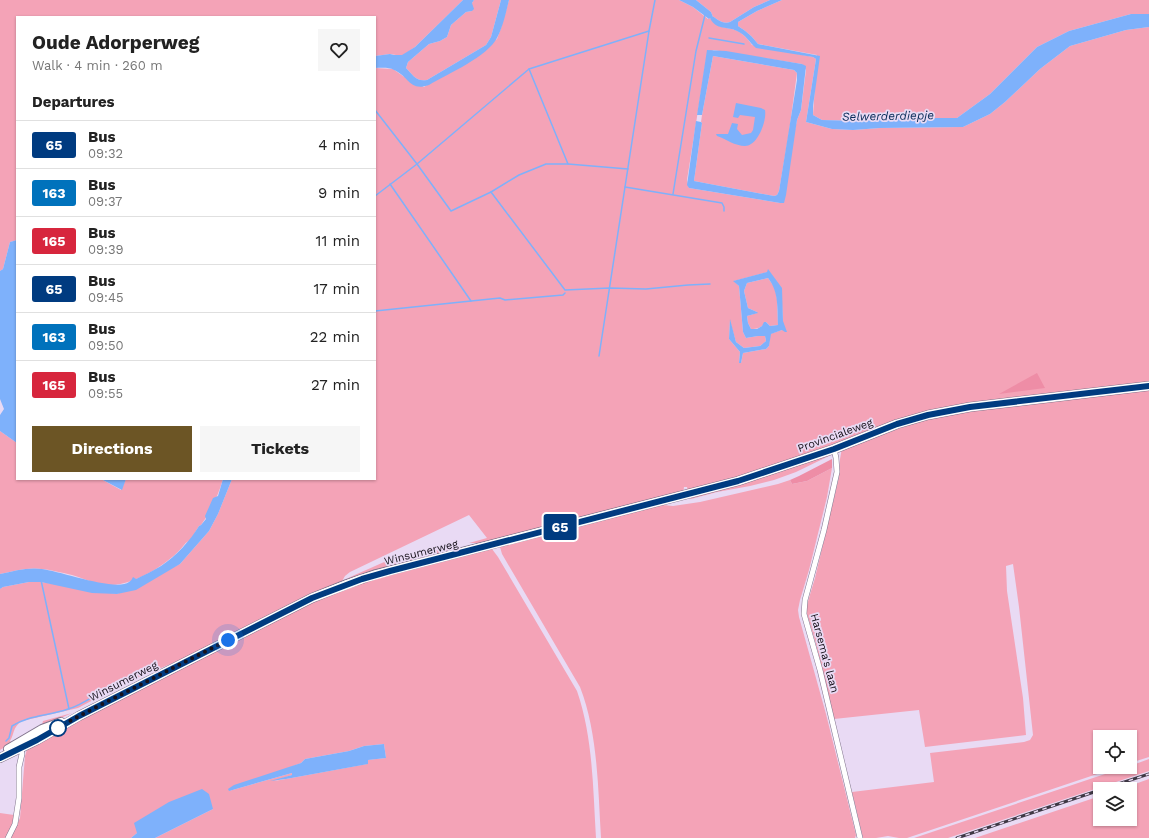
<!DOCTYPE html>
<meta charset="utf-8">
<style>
:root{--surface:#fff;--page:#f6f6f6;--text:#222;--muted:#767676;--line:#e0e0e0;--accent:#6c5525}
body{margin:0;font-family:"Work Sans",sans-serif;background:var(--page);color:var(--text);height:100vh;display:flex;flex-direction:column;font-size:15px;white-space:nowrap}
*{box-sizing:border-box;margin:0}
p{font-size:13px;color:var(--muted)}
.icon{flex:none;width:22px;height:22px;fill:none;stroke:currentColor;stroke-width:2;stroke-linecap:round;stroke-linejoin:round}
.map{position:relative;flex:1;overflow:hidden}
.details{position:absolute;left:16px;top:16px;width:360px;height:464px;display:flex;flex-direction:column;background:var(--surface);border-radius:0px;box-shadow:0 1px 3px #0004}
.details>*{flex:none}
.badge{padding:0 8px;border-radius:3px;font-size:14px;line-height:26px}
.fabs{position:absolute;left:1093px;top:730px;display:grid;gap:8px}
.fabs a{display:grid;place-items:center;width:44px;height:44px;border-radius:0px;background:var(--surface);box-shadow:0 1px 3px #0004;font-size:20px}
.you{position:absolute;width:20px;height:20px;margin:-10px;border:3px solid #fff;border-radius:50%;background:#1a73e8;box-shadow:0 0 0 6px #1a73e833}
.map>.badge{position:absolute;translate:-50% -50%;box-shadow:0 0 0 2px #fff}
h2{padding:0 16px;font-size:15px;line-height:36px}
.round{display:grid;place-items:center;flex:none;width:42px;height:42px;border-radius:0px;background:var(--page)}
.summary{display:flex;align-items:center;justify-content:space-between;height:68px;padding:0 16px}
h1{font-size:19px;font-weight:700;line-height:30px}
.action{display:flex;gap:8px;margin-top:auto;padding:8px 16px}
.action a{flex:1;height:46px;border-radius:0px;background:var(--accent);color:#fff;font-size:16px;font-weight:700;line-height:46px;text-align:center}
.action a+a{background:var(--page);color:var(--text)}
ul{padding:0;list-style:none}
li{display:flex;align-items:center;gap:12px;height:48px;padding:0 16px;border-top:1px solid var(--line)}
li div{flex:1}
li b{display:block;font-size:15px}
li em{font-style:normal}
li .badge{min-width:44px;font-weight:700;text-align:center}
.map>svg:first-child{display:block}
</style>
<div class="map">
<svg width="1149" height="838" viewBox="0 0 1149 838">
<rect width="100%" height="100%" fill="#e9daf4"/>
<!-- green -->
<g fill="#f4a3b7" fill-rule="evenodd">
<path d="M0,0H463L415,47L402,56L390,54L375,56V17H17V240L10,242L3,269L0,271Z"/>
<path d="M474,0H501L491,37L486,45L427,80C416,82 413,75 406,68L408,62L429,44L440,41L447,37L451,25L466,12L472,11V3Z"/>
<path d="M509,0H679L693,7L708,19L710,18C720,30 723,26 735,30C743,33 748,39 752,45L813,57L816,59L806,122L832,129L853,130L880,128L963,127L990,114L1005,102L1040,69L1070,46L1126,30L1149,27V383L890,423L796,458L729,481L688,492L687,487H684L683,494L480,543H469L487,538L469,515L350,572L345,576L341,583L199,652L123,684L80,707L78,708L22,721C12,728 15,733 10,741L12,743L0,750V589L3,587L29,582H41L117,594L180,564L209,531L218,514L232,479H375V68L393,69L403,76L424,87L497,39L501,28ZM713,50L802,64L806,70L801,110L797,120L780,203L689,188L687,180L706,60ZM768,270L781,288L783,321L782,330L770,334L769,346L766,349L743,353L741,363H739L740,352L729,339L730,321L736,342L744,348L760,346L766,341L765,336H758L746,338L743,332L739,286L734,281L768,272Z"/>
<path d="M696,0H770L754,7L730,22C724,24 719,21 714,17H713L711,12Z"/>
<path d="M782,0H1149V14H1131L1069,31L1037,47L990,94L957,118H932L922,116L860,121L822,120L813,115L817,55L758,44C752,36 746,31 738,26V22L757,11Z"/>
<path d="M713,56L794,70L797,73L789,132L779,191L777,195L774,196L694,181L702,123L701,122L702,115Z"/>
<path d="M768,278L775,288L777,299L778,325L770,326L766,322C762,327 758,329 751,329L748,323L747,316L757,313V312L748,308L744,291L747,283Z"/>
<path d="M1149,389V757L1130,763V737H1100V767H1118L907,838H899L888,836L876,838H863L852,792L934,782L930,753L1024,742L1030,740L1033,735L1019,607L1013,564L1006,566L1007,591L1023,698L1026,735L925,747L919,710L834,719L816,644L807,614L806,608L815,578L839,477L840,459L842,448L933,417L974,410Z"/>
<path d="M0,431L17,443V479H101L121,490L126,479H223C218,496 211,511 201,525L199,526C196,530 194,535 191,539C189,541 186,542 184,545C170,563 135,585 111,585C98,585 85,579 72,575C63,573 52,570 42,569C28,567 14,571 0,574Z"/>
<path d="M831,453L829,456L796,472L774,480L750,486L717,492L691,499L689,497Z"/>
<path d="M832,468L827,497L809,570L800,600L798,610L799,617L826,714L856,835L855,838H601C598,789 598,733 580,687L502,554L500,547L663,505L673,506L700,502L778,484L790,480L792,484L807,481Z"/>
<path d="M469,548L346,579C362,572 378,564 395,558C419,550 444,549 469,548Z"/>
<path d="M492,549L498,557L577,691C593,737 593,789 596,838H155L213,809L137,833L131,838H11L20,818L25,756L28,746L304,606L342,588L375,577L409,570ZM384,744L386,758L367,760V764L286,779L274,781L292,775V773L229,791L301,763L305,759L349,751L364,746Z"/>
<path d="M72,713L45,725H42L43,721Z"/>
<path d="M1149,759V771L948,838H914L1126,767H1130V766Z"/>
<path d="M1149,779V838H975L1100,796V819H1130V789H1121Z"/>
<path d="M0,813L14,815L13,822L7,838H0Z"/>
</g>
<!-- forest -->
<g fill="#ee8da6">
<path d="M1037,373L1045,388L999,394Z"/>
<path d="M832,459V468L807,481L792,484L790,480L799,476Z"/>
</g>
<!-- water -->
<g fill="#7eb1fb" fill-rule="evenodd">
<path d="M463,0H474L472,3L474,9L472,11L466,12L451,25L447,37L440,41L429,44L408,62L406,68C413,75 416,82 427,80L486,45L491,37L501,0H509C506,12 503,27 497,38C488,56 448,74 429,85C409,92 409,76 394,70C389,67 381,68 375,68V56L390,54L394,55H402L415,47Z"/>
<path d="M679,0H696L711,12L713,17H714C719,21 724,24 730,22L754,7L770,0H782L757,11L738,22V26C746,31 752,36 758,44L820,56L813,106V115L822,120L860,121L922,116L932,118H957L990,94L1037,47L1069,31L1131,14H1149V27L1126,30L1070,46L1040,69L1005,102L990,114L963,127L880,128L853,130L832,129L806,122L816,59L813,57L756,48C749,42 746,35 737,31C728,26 716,31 710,18L709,19L693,7Z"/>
<path d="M707,50L726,51L802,64L806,66L801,110L797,120L786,195L784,203H780L689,188L687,185L696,121L701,122L702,123L694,181L774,196L777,195L779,191L797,80V73L794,70L713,56L702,115H697Z"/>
<path d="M736,103L761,108L765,110C767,120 758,146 745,146C735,146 726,139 717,136L716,134H728L732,123L738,124L737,129L742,135L751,133L753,130L755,117L740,115L738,118L733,117Z"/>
<path d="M17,240V443L0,431V415L4,409L0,399V271L3,269L10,242Z"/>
<path d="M768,269L782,288L783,321L787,332H785L782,330L771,334L769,346L766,349L743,353L741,363H739L740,352L729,339L730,319L736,342L744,348L760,346L766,341L765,336H758L746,338L743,332L739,286L733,281L767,272ZM768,278C779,292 777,307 778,325L770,326L766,322H764L762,326L757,329H751L748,323L747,316L758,313L757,312L748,308L744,291L747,283Z"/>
<path d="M101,479H126L122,490Z"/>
<path d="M223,479H232L218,514L209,531L180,564L136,590L117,594L92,593L41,582H29L3,587L0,589V574C14,571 28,567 42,569C60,571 116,592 129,582C131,581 132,579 133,577L136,579C144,575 153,571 161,566C176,556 190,541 199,526L201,525L206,519L205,516L213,498L218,496Z"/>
<path d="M384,744L386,758L368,760V764L286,779L270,781L292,775V773L229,791L228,789L234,785L301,763L305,759L349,751L364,746Z"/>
<path d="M202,789L209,794L213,809L155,838H131L137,833L134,823L169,802Z"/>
</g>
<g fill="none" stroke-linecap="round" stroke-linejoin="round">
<!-- stream -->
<g stroke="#7eb1fb" stroke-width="1.5">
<path d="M709,38L744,44"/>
<path d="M529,69L568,164"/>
<path d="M375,110L417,164L451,211L491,192"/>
<path d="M628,169L568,164H546L519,175L491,192L565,290L610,288L646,289L688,285L710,284"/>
<path d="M390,184L471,301"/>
<path d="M625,187L722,203L724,207V211"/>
<path d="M673,194L696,51L705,15"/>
<path d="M375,196L417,164L529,69L649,31"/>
<path d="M375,311L471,301L500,298L505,300L563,295L565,293"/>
<path d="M599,356L649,31L655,0"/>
<path d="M41,580L69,709"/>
<path d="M6,741L9,738L12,726C29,715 49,716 68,709C79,706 91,698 101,692"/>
</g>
<!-- minor casing -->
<g stroke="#81748c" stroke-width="6">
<g id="minor">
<path d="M834,449L836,458L837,472L824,530L805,600L804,614L820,670L860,838"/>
<path d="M8,838L15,824L19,798V767L22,754L20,746"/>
</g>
</g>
<!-- primary casing -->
<g stroke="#81748c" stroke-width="10">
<g id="primary">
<path d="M8,749L42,729L61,722"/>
<path d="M0,758L37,740L79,716L312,598L347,584L376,574L738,481L834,449L897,424L928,415L970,407L1149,386"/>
</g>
</g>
<!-- minor -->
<use href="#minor" stroke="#fff" stroke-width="5"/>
<!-- primary -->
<use href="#primary" stroke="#fff" stroke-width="8"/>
<!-- rail casing -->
<g stroke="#3f3845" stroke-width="3">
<g id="rail">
<path d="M1103,789L1149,774"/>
<path d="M957,838L1100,790"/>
</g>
</g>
<!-- rail -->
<use href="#rail" stroke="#e9daf4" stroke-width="1.5" stroke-dasharray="4.5" stroke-linecap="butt"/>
</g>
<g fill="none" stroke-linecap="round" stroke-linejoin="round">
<!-- line casing -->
<g stroke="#fff" stroke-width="9">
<path id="line" d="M0,758L37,740L79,716L312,598L362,579L390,571L738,481L834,449L897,424L928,415L970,407L1149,386"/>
</g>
<!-- line -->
<use href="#line" stroke="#003b80" stroke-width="6"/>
<!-- walk -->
<path stroke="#16111a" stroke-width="4" stroke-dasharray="0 7.2" d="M58,728L79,716L228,640"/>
</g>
<!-- markers -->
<circle fill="#fff" stroke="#003b80" stroke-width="2" cx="58" cy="728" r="8"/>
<g text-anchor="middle" stroke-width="3.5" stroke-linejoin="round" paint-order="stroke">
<!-- street labels -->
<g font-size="11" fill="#16111a" stroke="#e9daf4">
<text transform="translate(835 435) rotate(-20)" y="4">Provincialeweg</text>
<text transform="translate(421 552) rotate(-14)" y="4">Winsumerweg</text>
<text transform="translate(825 653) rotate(75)" y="4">Harsema's laan</text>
<text transform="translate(123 681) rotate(-27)" y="4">Winsumerweg</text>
</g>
<!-- water labels -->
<g font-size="12" font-style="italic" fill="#092b58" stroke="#e9daf4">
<text transform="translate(888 116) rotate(-1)" y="4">Selwerderdiepje</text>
</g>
</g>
</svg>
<div class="fabs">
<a><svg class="icon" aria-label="locate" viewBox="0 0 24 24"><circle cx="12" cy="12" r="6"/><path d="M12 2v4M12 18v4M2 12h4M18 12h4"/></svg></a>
<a><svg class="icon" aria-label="layers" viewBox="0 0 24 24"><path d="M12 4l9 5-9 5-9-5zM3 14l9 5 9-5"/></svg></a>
</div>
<div class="you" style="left:228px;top:640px"></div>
<b class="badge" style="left:560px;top:527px;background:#003b80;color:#fff">65</b>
<section class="details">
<div class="summary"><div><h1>Oude Adorperweg</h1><p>Walk · 4 min · 260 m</p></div><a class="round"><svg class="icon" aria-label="heart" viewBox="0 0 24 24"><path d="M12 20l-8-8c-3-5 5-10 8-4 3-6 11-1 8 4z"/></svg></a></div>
<h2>Departures</h2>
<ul>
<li><span class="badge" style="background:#003b80;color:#fff">65</span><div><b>Bus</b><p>09:32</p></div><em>4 min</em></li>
<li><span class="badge" style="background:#0072bc;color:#fff">163</span><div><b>Bus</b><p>09:37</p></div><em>9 min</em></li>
<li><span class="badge" style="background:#d7263d;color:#fff">165</span><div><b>Bus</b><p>09:39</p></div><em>11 min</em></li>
<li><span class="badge" style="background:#003b80;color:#fff">65</span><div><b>Bus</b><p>09:45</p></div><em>17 min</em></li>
<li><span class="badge" style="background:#0072bc;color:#fff">163</span><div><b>Bus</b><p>09:50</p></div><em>22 min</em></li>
<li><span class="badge" style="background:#d7263d;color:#fff">165</span><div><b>Bus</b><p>09:55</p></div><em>27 min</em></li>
</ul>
<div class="action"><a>Directions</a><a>Tickets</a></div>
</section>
</div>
